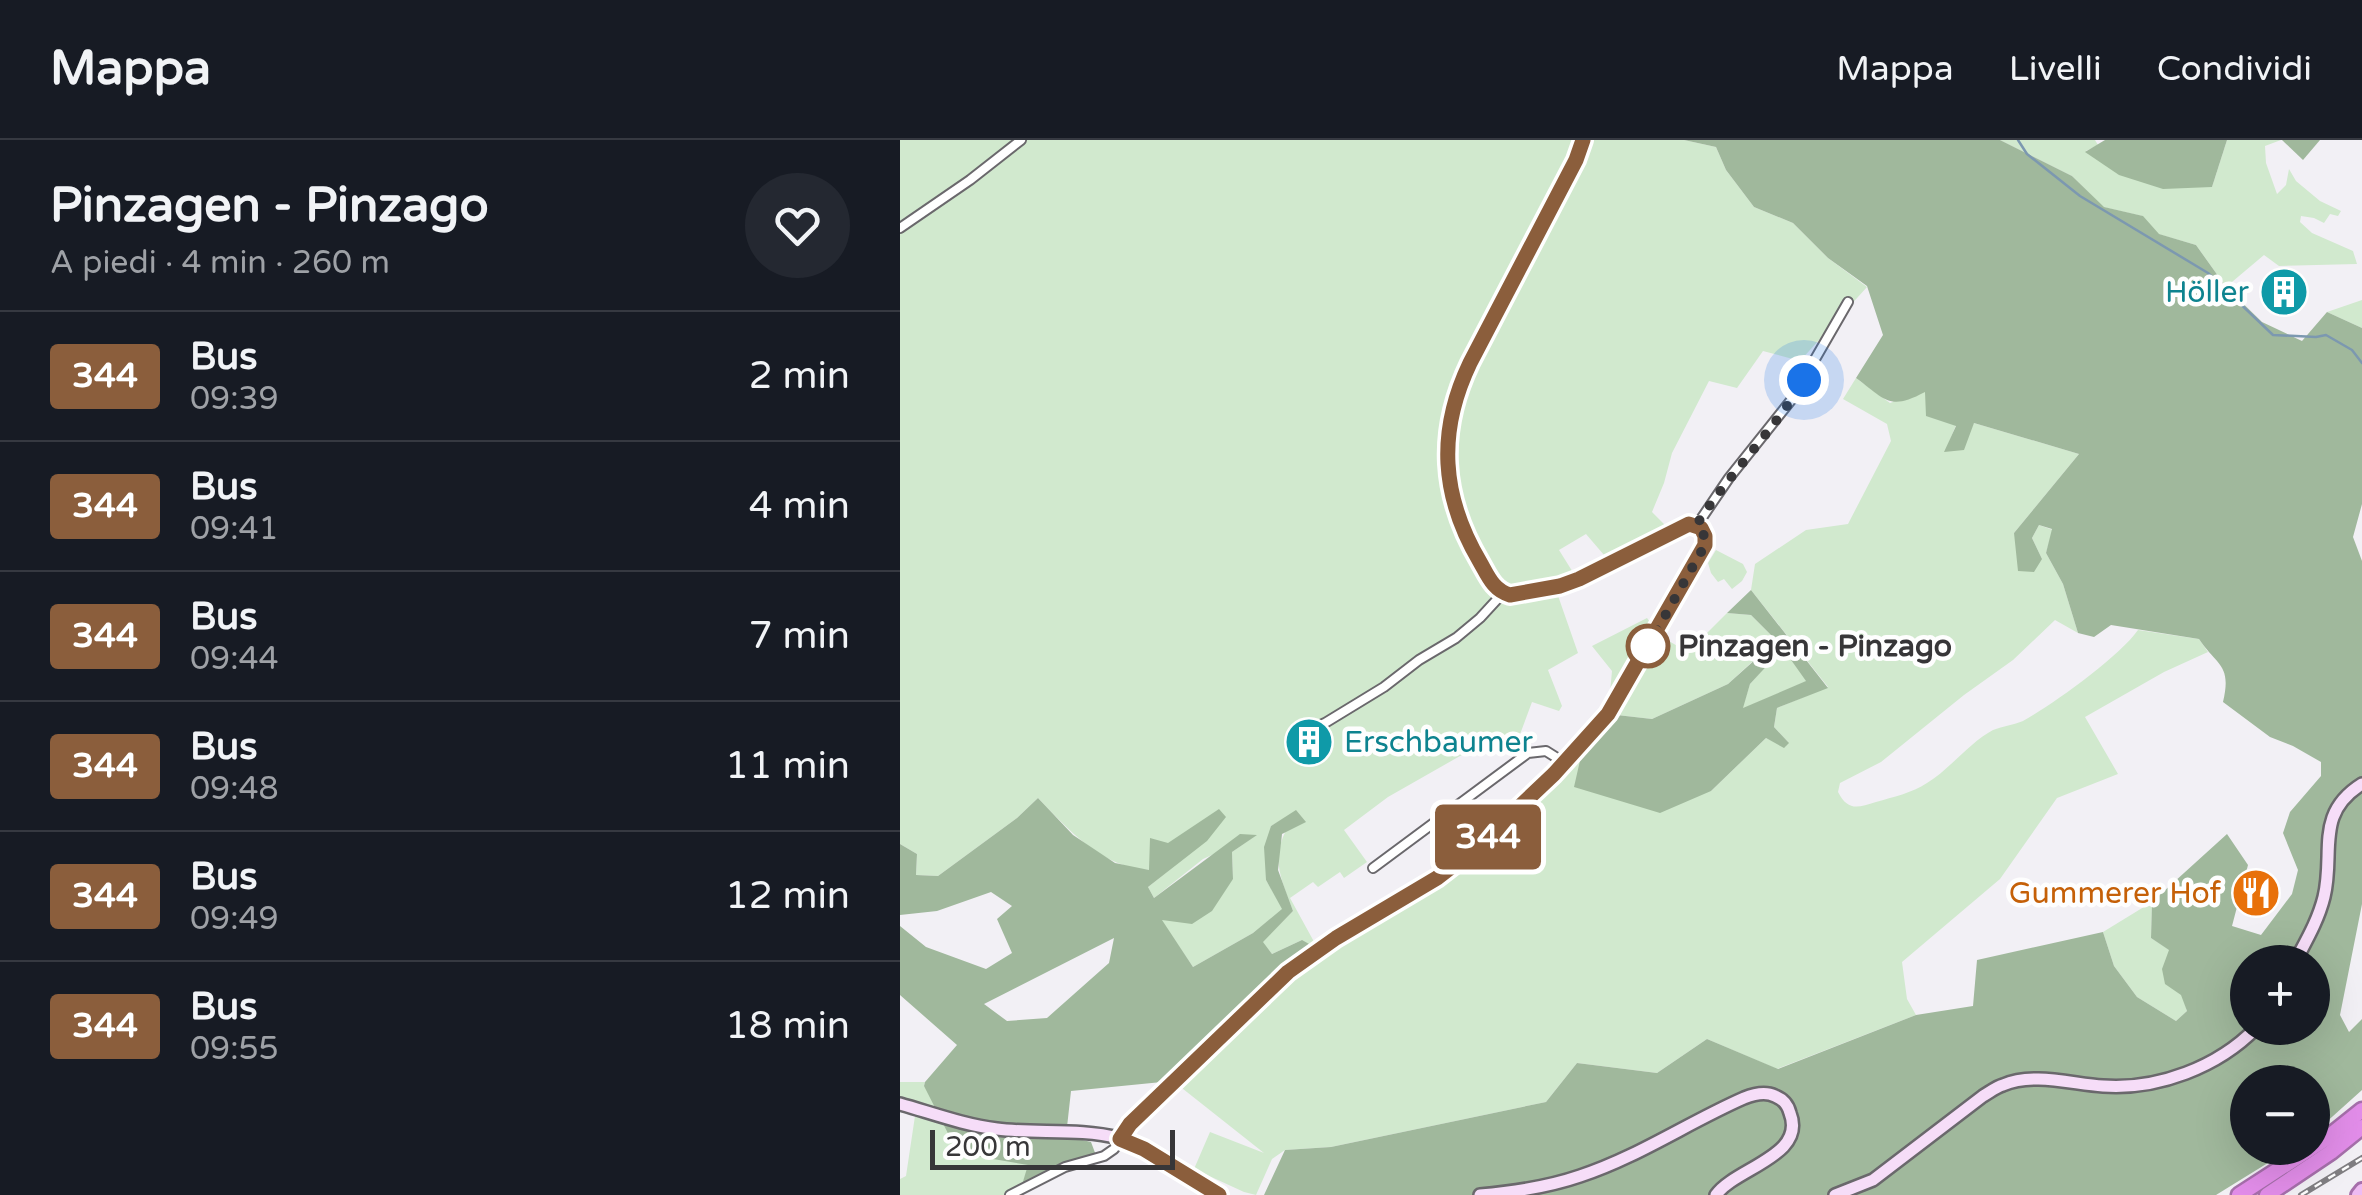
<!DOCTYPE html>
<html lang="it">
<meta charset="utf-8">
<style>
:root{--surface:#171b24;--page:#242831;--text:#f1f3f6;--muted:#9ea1a6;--line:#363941}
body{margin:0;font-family:"Varela Round",sans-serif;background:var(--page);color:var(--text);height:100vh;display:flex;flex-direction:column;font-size:38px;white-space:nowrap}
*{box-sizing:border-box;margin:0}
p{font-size:32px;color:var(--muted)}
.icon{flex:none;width:55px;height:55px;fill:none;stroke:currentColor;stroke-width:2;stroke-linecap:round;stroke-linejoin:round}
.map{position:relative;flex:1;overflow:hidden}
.drawer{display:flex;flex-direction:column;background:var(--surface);width:900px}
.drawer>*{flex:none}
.badge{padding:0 20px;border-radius:8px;font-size:35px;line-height:65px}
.controls{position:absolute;left:1330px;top:805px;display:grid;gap:20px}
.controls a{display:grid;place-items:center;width:100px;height:100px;border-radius:50%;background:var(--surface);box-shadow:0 10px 40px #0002;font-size:50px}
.scale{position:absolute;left:30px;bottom:25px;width:245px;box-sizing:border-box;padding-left:10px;border:5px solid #373638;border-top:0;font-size:28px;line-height:35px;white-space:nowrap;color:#373638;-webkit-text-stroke:8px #fefefe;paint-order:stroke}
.you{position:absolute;width:50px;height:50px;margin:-25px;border:8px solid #fff;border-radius:50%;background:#1a73e8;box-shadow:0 0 0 15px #1a73e833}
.map>.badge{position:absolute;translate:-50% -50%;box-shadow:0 0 0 5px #fff}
.round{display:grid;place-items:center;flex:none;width:105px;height:105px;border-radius:52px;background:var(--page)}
.summary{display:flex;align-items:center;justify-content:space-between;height:170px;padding:0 50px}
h1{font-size:48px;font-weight:700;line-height:75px}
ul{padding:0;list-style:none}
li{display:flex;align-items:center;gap:30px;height:130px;padding:0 50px;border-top:2px solid var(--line)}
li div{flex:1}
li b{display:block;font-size:38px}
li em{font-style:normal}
li .badge{min-width:110px;font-weight:700;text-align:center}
header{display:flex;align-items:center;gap:60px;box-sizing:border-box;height:140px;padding:0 50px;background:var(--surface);border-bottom:2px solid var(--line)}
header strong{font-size:48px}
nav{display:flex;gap:55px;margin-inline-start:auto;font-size:35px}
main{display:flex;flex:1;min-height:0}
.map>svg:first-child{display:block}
</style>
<header>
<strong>Mappa</strong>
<nav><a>Mappa</a><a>Livelli</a><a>Condividi</a></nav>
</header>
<main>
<section class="drawer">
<div class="summary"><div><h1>Pinzagen - Pinzago</h1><p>A piedi · 4 min · 260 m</p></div><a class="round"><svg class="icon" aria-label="heart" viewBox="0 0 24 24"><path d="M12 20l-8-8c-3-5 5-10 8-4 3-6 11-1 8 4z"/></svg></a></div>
<ul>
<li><span class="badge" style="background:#8b5e3c;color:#fff">344</span><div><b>Bus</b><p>09:39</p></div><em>2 min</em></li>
<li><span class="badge" style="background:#8b5e3c;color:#fff">344</span><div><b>Bus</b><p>09:41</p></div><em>4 min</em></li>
<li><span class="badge" style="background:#8b5e3c;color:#fff">344</span><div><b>Bus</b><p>09:44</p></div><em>7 min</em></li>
<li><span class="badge" style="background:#8b5e3c;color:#fff">344</span><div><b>Bus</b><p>09:48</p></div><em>11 min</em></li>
<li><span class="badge" style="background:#8b5e3c;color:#fff">344</span><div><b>Bus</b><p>09:49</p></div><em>12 min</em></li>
<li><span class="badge" style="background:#8b5e3c;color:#fff">344</span><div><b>Bus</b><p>09:55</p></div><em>18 min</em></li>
</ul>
</section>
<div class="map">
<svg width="1462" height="1055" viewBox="0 0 1462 1055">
<rect width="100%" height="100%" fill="#f2f0f5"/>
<!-- green -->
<g fill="#d1e9ce">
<path d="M0,0H784L816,7L826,30L854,67L893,83L928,118L967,147L900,221L863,211L837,248L809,241L772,313L764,343L752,372L767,387L704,415L686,394L659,410L679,442L656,450L678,513L648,530L662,566L659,571L632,562L616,605L579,608L560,616L488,657L444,690L467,722L444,738L440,732L418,747L413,742L390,758L418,809L537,739L684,603L811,651L866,598L885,607L888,602L874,587L877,568L928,547L851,450L855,424L906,390L948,384L991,301L987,284L943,259L956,238L990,263L1025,251L1056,285L1045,312L1074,283L1179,314L1114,393L1142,419L1132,398L1139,385L1153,390L1146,413L1163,444L1178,493L1155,480L1113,520L1064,555L981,622L940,643L938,652C948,671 957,668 976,662C993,657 1012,653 1027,643C1050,629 1070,602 1093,590C1103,586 1114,585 1123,581C1152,565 1219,517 1238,490L1299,499L1308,512L1264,532L1185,577L1218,634L1157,658L1100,739L1002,822L1007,859L1016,875L877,929L807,899L757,933L677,923L646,962L431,1007L385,1010L372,1019L356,1055L344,1052L294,1029L310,992L364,1013L273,941L402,800L372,814L362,802L393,771C376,727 370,713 397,671L371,686L366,740L383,769L353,793L293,827L261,780L333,739L332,712L356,695L303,719L254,758L248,747L273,727C265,728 256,731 249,730C202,728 168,689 138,658L117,678L38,736L16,735L17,714L0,704Z"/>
<path d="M1100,0H1195L1198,5L1186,11L1312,47L1327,0H1381L1365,6L1366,23L1377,54L1386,45L1389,29L1396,41L1420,61L1441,71L1438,76L1430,74L1424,83L1414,78L1401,76L1400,82L1412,93L1453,111L1457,124L1379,126L1364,115L1326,147L1296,105L1258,94L1242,76L1203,67L1172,36Z"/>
<path d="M1462,160V188L1427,172Z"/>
<path d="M816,410L843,424L847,432L842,441L832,449L824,439L818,442L811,433L808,423Z"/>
<path d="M827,473L851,475L879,503L907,541L842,569L850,544L873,518L866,509L828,544L752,579L708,574L712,531L692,506L747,478L760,496L788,512Z"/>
<path d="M1252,762L1251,798L1270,810L1287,871L1276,881L1237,857L1214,826L1203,792Z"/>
<path d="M0,942H25L24,946L129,1025L121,1048L110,1055H0V1039L6,1036L15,976L0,972Z"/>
</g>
<!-- forest -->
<g fill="#a0b89c" fill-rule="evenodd">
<path d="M784,0H1100L1172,36L1204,67L1243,76L1259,94L1296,105L1326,147L1362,182L1402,201L1427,172L1462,188V364L1453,397L1462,421V764L1440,875L1449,892L1462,879V950L1413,994L1412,942H1348V1008H1392L1316,1055H364L385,1010L431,1007L646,962L677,923L757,933L807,899L878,929L1016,875L1073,866L1077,820L1203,792L1214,826L1237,857L1276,881L1287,871L1281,855L1265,844L1262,829L1269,810L1251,798L1252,762L1327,694L1348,725L1332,786L1361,795L1392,754L1398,730L1383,693L1390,672L1421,636V622L1393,606L1370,597L1323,562C1332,524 1317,526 1299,499L1211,485L1194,497L1178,493L1163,444L1146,413L1152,389L1139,385L1132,398L1142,419L1134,432L1118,431L1114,393L1179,314L1074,283L1064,310L1044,312L1056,286L1026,276L1025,252C989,271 986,260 956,238L983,195L967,146L928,118L893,83L854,67L826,30L816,7ZM1348,822H1412V888H1348Z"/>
<path d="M1205,0H1327L1312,47L1263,49L1219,35L1185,12Z"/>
<path d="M1382,0H1420L1403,20Z"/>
<path d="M851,450L928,548L877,568L874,587L889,603L884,608L866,598L811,651L760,673L674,647L684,603L708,574L752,579L828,544L867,509L874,518L850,544L843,568L906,541L879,503L851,475L827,473Z"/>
<path d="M138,658L173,695L215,723L249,730L250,698L268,703L319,669L326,677L307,701L248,747L254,758L340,694L357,695L332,712L333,739L312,771L292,784L262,780L293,827L353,793L382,769L366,740L364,707L371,686L396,670L406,682L382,694L378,730L393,771L363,802L372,814L402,800L418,809L272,941L171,951L166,996L191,1002L197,1018L121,1048L128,1025L58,1013L24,946L25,942L57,905L0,855V786L26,807L86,829L112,813L97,779L112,766L91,752L37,771L0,775V704L17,714L16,735L38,736L117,678ZM214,798L209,823L147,878L107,881L84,864Z"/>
</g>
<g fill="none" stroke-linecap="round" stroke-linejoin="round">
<!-- stream -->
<path stroke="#7c98b0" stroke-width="2.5" d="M1118,0L1127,14L1180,56L1308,133L1373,195L1416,197L1426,195L1452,210L1462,223"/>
<!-- street casing -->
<g stroke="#6a686c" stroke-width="12">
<g id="street">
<path d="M0,88L70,40L121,0"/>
<path d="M797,385L829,338L892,259L948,162"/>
<path d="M392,598L425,583L484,547L519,520L556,498L580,478L603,453"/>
<path d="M473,728L628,613L646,611L665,623"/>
<path d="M110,1055L165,1027L204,1016L214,1009L221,999"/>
</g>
</g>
<!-- secondary casing -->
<g stroke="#6a686c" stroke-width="16">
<g id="secondary">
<path d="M1395,822C1406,801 1418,781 1424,757C1435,712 1414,674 1462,644"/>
<path d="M0,964C32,973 64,985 97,989C137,994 179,988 219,998C256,1008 286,1037 319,1055"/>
<path d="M221,999L230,984L252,962L388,831L436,797L537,739L577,707L654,634L708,574L803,410C809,398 803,384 789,384L679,439L656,447L609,455C593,450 588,436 580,422C542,355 536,293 570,223L676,20L683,0"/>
<path d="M580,1055C614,1052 648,1047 680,1036C738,1017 789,982 844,958C854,954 865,951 875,956C883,959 888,965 890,973C907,1016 835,1028 816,1055"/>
<path d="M935,1055L973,1040L1083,956C1090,952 1096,947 1103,945C1133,932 1172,944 1203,946C1258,950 1318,927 1356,888"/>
</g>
</g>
<!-- primary casing -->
<g stroke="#a66fab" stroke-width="18">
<path id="primary" d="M1458,1055L1462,1050"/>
</g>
<!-- highway casing -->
<g stroke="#a66fab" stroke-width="19">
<g id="highway">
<path d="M1339,1055L1427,998L1462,970"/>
<path d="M1367,1055L1431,1012L1462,987"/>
</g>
</g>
<!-- street -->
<use href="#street" stroke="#fff" stroke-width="8"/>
<!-- secondary -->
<use href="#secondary" stroke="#f6ddf8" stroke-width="11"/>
<!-- primary -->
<use href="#primary" stroke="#eebbf2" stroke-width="12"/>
<!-- highway -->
<use href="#highway" stroke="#e28de9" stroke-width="14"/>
<!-- rail casing -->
<g stroke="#807e82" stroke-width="6">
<path id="rail" d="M1401,1055L1462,1018"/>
</g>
<!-- rail -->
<use href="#rail" stroke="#fefefe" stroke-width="2.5" stroke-dasharray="8" stroke-linecap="butt"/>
</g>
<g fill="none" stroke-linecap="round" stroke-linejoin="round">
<!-- line casing -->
<g stroke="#fff" stroke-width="22">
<path id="line" d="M319,1055L244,1009L220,999L230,984L388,832L436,798L537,738L577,707L654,634L708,574L805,405V396L801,388L789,384L679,439L660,446L610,455C593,450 588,436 580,422C541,356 537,292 570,223L676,20L683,0"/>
</g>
<!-- line -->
<use href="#line" stroke="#8b5e3c" stroke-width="15"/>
<!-- walk -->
<path stroke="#373638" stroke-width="10" stroke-dasharray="0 18" d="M748,506L805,405L803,391L797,385L799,381C831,332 874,290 904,240"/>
</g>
<!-- icons -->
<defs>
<g id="building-disc" transform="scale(2.5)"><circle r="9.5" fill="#0f9aa8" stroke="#fefefe"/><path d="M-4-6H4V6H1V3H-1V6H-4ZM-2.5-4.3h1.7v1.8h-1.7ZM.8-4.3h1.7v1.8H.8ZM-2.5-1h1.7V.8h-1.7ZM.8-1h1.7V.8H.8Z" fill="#fff"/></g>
<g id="restaurant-disc" transform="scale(2.5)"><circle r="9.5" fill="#e8710a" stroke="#fefefe"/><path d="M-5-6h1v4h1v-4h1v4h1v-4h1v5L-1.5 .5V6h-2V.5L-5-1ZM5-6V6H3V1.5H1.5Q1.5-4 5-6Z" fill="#fff"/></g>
</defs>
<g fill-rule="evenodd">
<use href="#building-disc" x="1384" y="152"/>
<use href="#building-disc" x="409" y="602"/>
<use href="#restaurant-disc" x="1356" y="753"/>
</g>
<!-- markers -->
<circle fill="#fff" stroke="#8b5e3c" stroke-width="5" cx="748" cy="506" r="20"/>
<g text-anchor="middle" stroke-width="9" stroke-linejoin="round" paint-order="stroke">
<!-- culture labels -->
<g font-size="30" fill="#0d838f" stroke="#fefefe" text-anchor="end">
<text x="1349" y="162">Höller</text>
<text x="444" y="612" text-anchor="start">Erschbaumer</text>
</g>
<!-- stop labels -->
<g font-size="30" font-weight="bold" fill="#373638" stroke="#fefefe" text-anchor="start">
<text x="778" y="516">Pinzagen - Pinzago</text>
</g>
<!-- food labels -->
<g font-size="30" fill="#c56008" stroke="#fefefe" text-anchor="end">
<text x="1321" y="763">Gummerer Hof</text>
</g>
</g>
</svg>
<div class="controls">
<a>+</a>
<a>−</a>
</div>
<div class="scale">200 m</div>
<div class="you" style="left:904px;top:240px"></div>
<b class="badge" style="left:588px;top:697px;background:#8b5e3c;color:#fff">344</b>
</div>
</main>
